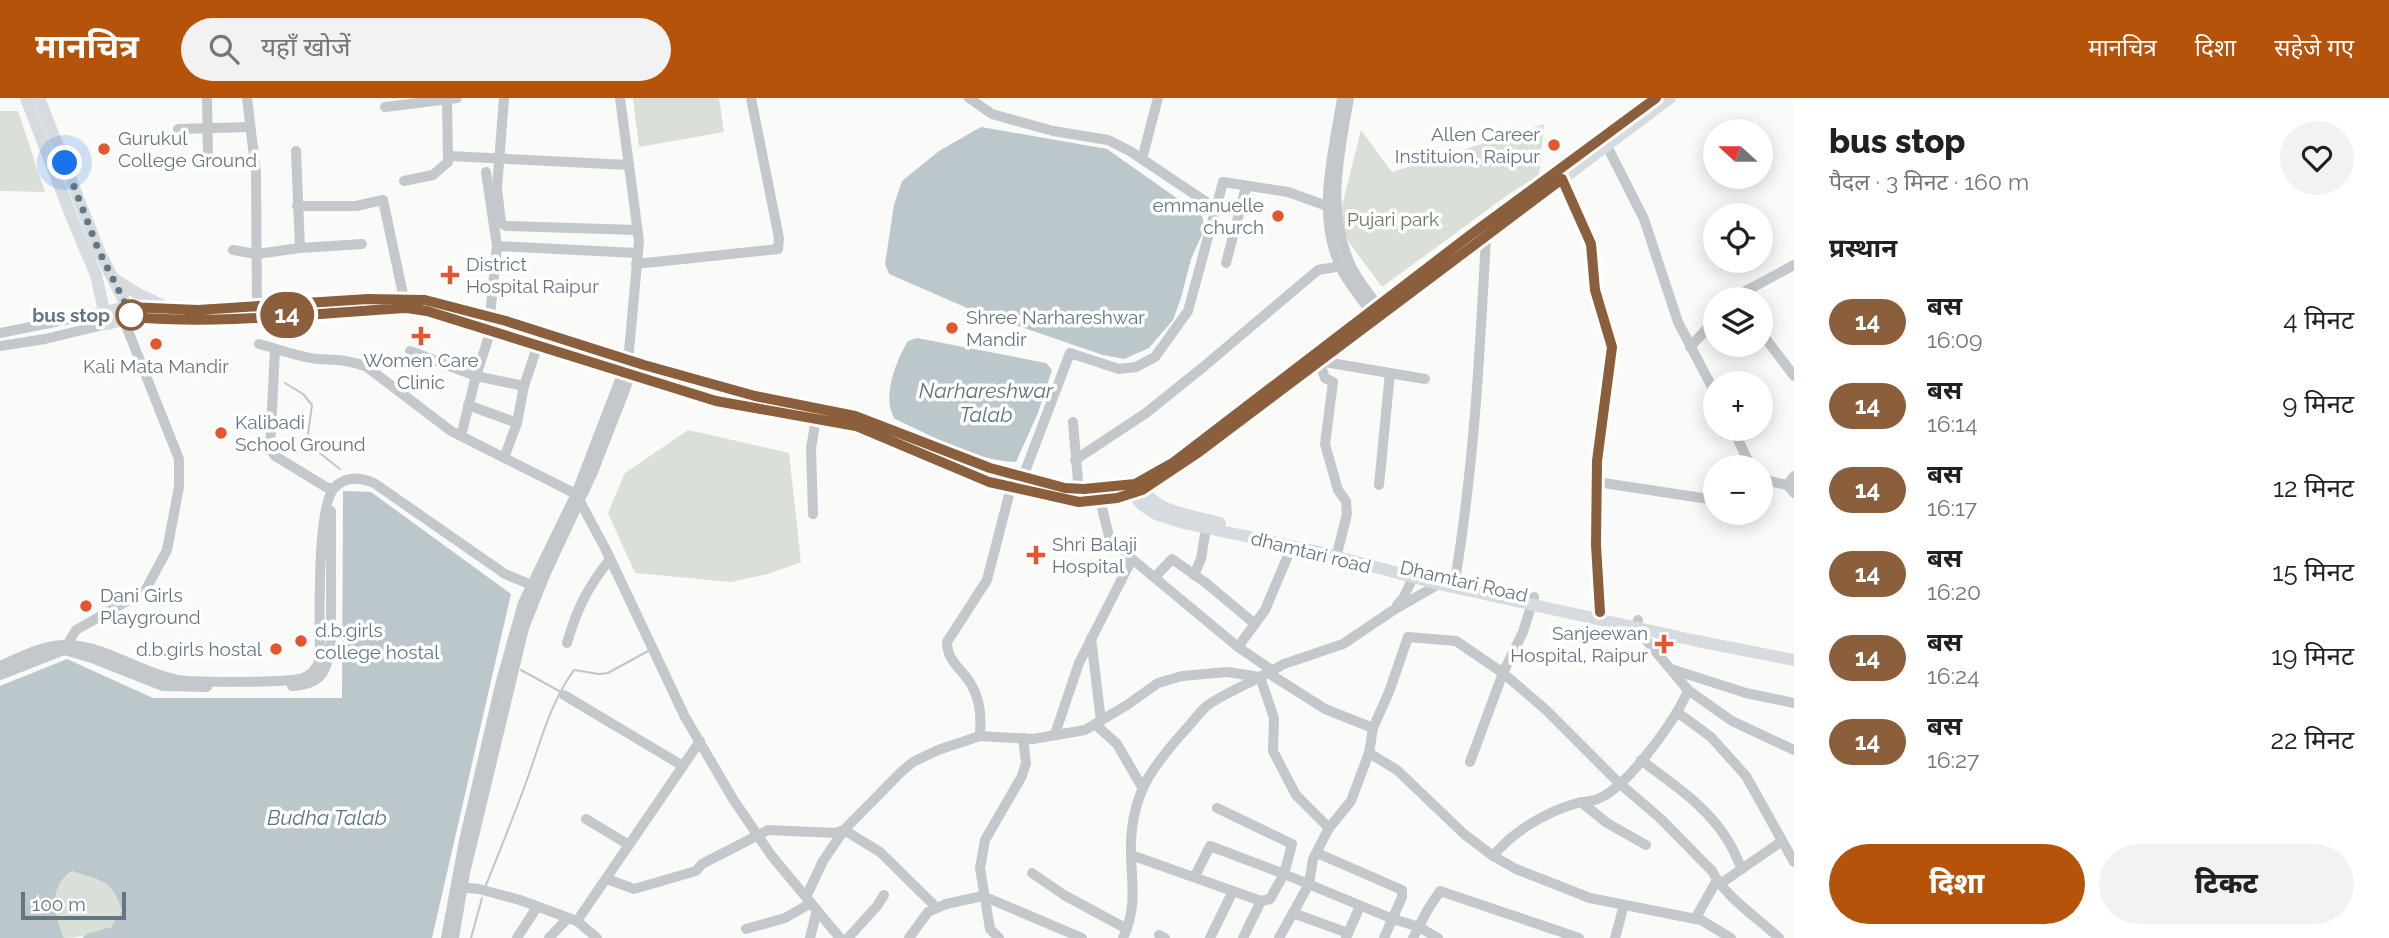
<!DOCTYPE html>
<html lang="hi">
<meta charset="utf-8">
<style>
:root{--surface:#fff;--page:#f2f2f2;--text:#202124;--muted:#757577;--accent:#b45309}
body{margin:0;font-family:Raleway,"Noto Sans Devanagari",sans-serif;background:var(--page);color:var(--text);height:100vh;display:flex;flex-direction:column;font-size:26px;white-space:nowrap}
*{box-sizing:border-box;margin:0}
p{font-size:23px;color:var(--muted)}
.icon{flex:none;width:38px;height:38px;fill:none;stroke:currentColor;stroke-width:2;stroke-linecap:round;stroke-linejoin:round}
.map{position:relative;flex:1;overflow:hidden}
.drawer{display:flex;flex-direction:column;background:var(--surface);width:595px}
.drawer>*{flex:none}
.badge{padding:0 14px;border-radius:23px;font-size:24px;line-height:46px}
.needle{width:46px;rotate:291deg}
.tools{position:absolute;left:1703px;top:21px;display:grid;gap:14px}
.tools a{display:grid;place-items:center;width:70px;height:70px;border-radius:50%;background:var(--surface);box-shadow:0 4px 18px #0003;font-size:35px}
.scale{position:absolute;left:21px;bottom:18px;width:105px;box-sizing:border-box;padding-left:7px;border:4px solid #657683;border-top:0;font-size:19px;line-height:24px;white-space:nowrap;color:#657683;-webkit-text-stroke:5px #fff;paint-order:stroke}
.you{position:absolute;width:35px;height:35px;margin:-18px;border:5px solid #fff;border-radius:50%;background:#1a73e8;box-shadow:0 0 0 10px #1a73e833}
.map>.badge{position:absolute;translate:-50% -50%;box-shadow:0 0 0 4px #fff}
h2{padding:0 35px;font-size:26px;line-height:63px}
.round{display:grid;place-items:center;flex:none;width:74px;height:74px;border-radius:37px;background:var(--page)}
.summary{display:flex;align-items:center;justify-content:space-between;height:119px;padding:0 35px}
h1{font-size:33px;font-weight:800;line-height:52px}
.action{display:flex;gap:14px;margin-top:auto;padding:14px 35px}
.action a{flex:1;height:80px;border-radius:42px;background:var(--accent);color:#fff;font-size:28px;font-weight:800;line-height:80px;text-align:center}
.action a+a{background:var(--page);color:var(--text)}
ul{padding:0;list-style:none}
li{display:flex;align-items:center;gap:21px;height:84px;padding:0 35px}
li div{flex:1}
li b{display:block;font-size:26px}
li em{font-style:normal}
li .badge{min-width:77px;font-weight:700;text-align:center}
header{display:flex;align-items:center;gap:42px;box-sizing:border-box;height:98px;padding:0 35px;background:var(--accent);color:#fff}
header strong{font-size:33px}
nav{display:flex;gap:38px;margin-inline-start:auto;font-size:24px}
.search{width:490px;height:63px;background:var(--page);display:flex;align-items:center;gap:18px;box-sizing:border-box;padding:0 24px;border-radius:38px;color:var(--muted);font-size:26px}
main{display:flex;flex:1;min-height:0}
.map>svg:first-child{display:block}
</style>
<header>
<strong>मानचित्र</strong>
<div class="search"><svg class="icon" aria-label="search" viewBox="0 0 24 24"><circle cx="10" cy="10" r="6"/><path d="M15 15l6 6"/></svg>यहाँ खोजें</div>
<nav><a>मानचित्र</a><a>दिशा</a><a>सहेजे गए</a></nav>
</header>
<main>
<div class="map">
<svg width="1794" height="840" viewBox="0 0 1794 840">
<rect width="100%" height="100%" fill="#fafaf8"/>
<!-- green -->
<g fill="#dadfd7">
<path d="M633,0H719L724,34L639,49Z"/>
<path d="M0,13H18L45,94L0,93Z"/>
<path d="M1544,26L1539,77L1509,96L1382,189L1337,128L1361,32L1392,74Z"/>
<path d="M688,332L789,355L801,464L768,476L731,484L635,475L608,415L625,375Z"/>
<path d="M72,773C101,783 112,781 122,813C119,817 116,823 112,827C104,835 76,840 64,840C53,815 46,792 72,773Z"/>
</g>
<!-- water -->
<g fill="#bbc7cb">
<path d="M981,29L1107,51L1202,118L1205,130L1191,161L1181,200L1173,222L1149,250L1124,261L1103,257L974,213L889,176L885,166L894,107L902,83L939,53Z"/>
<path d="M917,240L1046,265L1052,272L1038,315L1016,364C974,363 933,338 895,321C881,300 896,263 908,243Z"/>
<path d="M343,393L371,394L511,496L432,840H82L87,836L111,829L122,813C112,781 101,783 72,773C47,790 54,816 64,840H0V588L67,561L153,600H342Z"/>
</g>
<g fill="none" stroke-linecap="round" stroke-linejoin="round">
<!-- stream -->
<g stroke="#bbc7cb" stroke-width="2">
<path d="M285,285L303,296L312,307L308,336L317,353L340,371"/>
<path d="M521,572L559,593"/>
<path d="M486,787C501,750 516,713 529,676C542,639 551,604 574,572L599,576L608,575L648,553"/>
<path d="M471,840L482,800"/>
</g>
<!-- minor -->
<g stroke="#c3c8cc" stroke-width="10">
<path d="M207,0L208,58"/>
<path d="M247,0L256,75L257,215"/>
<path d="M504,0L497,90L501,125L506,128L637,132"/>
<path d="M969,0L992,16L1053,33L1108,42L1130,53L1215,110"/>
<path d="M1342,0C1333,58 1314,121 1344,176C1353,191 1365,206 1375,220"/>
<path d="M1349,0C1339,58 1325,115 1352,170C1360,186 1373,201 1384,215"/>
<path d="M385,9L457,0"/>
<path d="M178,31L249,29"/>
<path d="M1607,48L1644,121L1678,224L1715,295"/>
<path d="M296,53L300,150"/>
<path d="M449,58L629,67"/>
<path d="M1142,61L1158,0"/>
<path d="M486,74L497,148L490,218"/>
<path d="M1562,81L1591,146L1595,192L1612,249L1597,363L1596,447L1600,514"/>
<path d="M404,83L433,77L448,64L447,1"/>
<path d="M297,108H356L383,102L404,201"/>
<path d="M497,148L637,155"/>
<path d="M233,152L257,156L300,150L362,146"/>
<path d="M1226,165L1246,89"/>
<path d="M636,166L778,151L779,140L751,0"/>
<path d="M1736,201L1744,194L1794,167"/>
<path d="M1760,233L1794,278"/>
<path d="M0,235L104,214"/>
<path d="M259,246C278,251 299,259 318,261C336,262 351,262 367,269L451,333L576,396L606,452L685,619L733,701L771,757L840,840"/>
<path d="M0,248L45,241L107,226"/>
<path d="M1690,249L1715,222"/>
<path d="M275,251L270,351L275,358L326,389L333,391"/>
<path d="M410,253L476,278L524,288"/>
<path d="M468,307L517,325"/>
<path d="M1073,324L1079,396"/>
<path d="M1733,331L1751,369"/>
<path d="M461,338L476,278L491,232"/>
<path d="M504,360L517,325L524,288L538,246"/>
<path d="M1075,362L1146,315L1202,270L1318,172L1341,168"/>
<path d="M1760,381L1787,387L1794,395"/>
<path d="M1021,384L1070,255L1119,271L1136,269L1155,259L1188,213L1223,84L1288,94L1327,108"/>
<path d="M1597,384L1715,402"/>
<path d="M1379,387L1390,275"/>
<path d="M1787,387L1794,378"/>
<path d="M1099,398L1109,438L1132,461L1238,549L1273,573"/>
<path d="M813,416L811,350L816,321"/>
<path d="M1338,452L1347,416L1346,403L1338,392L1325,346L1333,284L1325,280L1319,263L1425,281"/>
<path d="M1194,477L1201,461L1206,430"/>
<path d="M1155,479L1172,461L1206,485L1255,526"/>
<path d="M1455,482C1474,369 1480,253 1486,139"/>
<path d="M1397,507L1404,499L1413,479"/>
<path d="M1638,522L1636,530L1688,592L1732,623L1794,652"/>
<path d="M1091,540L1101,623"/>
<path d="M567,545C577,510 588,489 610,461"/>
<path d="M1238,549L1265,512L1292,448"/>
<path d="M64,552L76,532L145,493L167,452L179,389V361L123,220"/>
<path d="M0,568C21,559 42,547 66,547C103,547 138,573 174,581C190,585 288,585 303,580C312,577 317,570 320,561C320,530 316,411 334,390C345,378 360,379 374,385L505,476L539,490"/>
<path d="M1671,571L1746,595L1794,605"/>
<path d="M1270,576L1325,611L1373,630"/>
<path d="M0,577L64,552L92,560L163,588L207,589"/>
<path d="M292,588C325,586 327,571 331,542V413"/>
<path d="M564,597L683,668"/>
<path d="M1677,614L1711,639L1746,678L1794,764"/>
<path d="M1095,626L1117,646L1142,689"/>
<path d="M1055,636L1079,565L1132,461"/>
<path d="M980,638C981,619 981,605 972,588C963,571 947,564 947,544L987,482L1011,389"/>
<path d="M1369,655L1397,672L1464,736L1493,758L1516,771L1590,800L1701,822L1731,840"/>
<path d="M1641,662C1672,686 1706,707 1727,741C1733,750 1737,761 1742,771"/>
<path d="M1470,664L1503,575L1523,534L1534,499"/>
<path d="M1581,704L1607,725L1646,747"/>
<path d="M586,721L629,747"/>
<path d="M1317,755L1402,792V799L1384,840"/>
<path d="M1131,757L1261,803L1270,801L1284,776L1393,821L1419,829L1438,840"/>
<path d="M1493,758C1513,734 1544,715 1574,706C1582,703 1593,704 1600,700C1629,687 1677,620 1688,592"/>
<path d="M1032,775L1064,797L1127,831"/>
<path d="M1195,778L1210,748L1284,776L1292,746L1217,710"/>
<path d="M607,781L634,791L696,773L702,766L768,732L836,735L844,732L901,674L913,664L938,652L980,638L1033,641L1085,632L1127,607L1158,585L1182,578L1227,574L1260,579L1284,566L1343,546L1392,513L1439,486L1445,479"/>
<path d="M1720,786L1782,743"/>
<path d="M458,789L479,791L520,802L577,823L700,643"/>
<path d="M806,799L823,763L844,732L880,754L937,810"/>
<path d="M1293,815L1348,835"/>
<path d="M1695,821L1717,782"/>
<path d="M577,823L597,840"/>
<path d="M746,831L785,820L811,805"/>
<path d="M1159,837L1165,840"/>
<path d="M446,840L464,743L501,583L523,505L576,396L621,279L627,275"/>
<path d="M454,840L465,775L524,530L546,475L593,374L628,284L627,275L639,143L620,0"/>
<path d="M517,840L537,809"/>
<path d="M549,840L567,821"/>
<path d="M810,840L817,812"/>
<path d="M848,840L877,808L884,797"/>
<path d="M909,840L928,814L946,806L983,798L1082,840"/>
<path d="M999,840L990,831L980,770L985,742L1022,678L1026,665L1023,640"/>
<path d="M1123,840C1139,806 1130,780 1131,744C1133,693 1153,668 1186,631C1194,623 1199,614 1208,607C1224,596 1243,588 1260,579L1274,620L1273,653L1296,697L1329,730L1351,703L1369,655L1373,630L1389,594L1408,539L1456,543L1503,575L1545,611L1619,685L1661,721L1712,773C1726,800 1757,819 1779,840"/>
<path d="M1210,840L1233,793"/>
<path d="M1243,840L1261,803"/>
<path d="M1279,840L1309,786L1313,761L1329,730"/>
<path d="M1346,840L1360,808"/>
<path d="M1413,840L1427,813L1440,793L1579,840"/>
<path d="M1615,840L1624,807"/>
</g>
<!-- major -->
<g stroke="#d6dbdf" stroke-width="12">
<path d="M26,0L72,120L96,177L107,226L132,220L209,221L407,210L427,213L716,303L856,329L989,384L1079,404L1117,400L1142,392L1199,354L1670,0"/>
<path d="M39,0L98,151L130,215"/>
<path d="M116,182L138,196L164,208"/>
<path d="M1390,200L1469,138L1656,0"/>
<path d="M104,214L127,209L198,212L368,201L425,202L506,223L644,267L755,298L855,318L990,370L1034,382L1065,390L1084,391L1135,386L1148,380"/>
<path d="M1203,341L1370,215"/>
<path d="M1140,385C1150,415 1194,417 1220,425"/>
<path d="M1129,390L1142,407L1156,416L1184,425L1319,454L1439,486L1697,543L1794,562"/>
</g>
<!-- highway -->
<path stroke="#d6dbdf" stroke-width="14" d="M842,326L844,315"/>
</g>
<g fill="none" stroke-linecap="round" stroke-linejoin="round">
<!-- line casing -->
<g stroke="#fff" stroke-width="16">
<path id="line" d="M1600,514L1596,447L1597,363L1612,249L1595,192L1591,146L1562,81L1199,354L1142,392L1117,400L1079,404L989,384L856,328L716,303L427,213L407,210C316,215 223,227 132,219L127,209L198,212L368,201L425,202L506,223L644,267L755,298L855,318L990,370L1065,390L1084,391L1135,386L1174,364L1469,138L1656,0"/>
</g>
<!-- line -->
<use href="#line" stroke="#8b5e3c" stroke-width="10"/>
<!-- walk -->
<path stroke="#657683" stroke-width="7" stroke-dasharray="0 12.6" d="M65,65L98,151L132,219L131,217"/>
</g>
<!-- markers -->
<g fill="#e4572e" stroke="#fff" stroke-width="2.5">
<circle cx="1554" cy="47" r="7"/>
<circle cx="104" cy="51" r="7"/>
<circle cx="1278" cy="118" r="7"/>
<path d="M446.5 166.5h7v7h7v7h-7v7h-7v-7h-7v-7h7z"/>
<circle cx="952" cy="230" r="7"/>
<path d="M417.5 227.5h7v7h7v7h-7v7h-7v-7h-7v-7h7z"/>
<circle cx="156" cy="246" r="7"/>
<circle cx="221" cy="335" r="7"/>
<path d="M1032.5 446.5h7v7h7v7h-7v7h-7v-7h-7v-7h7z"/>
<circle cx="86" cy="508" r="7"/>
<circle cx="301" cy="543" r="7"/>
<path d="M1660.5 535.5h7v7h7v7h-7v7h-7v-7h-7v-7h7z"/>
<circle cx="276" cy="551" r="7"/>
</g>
<circle fill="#fff" stroke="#8b5e3c" stroke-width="3.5" cx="131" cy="217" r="14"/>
<g text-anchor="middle" stroke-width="7" stroke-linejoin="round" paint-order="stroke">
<!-- poi labels -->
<g font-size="19" fill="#657683" stroke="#fff" text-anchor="start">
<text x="1540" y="43" text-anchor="end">Allen Career<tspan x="1540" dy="22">Instituion, Raipur</tspan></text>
<text x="118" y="47">Gurukul<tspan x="118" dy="22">College Ground</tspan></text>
<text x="1264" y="114" text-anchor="end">emmanuelle<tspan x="1264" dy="22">church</tspan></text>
<text x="466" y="173">District<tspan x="466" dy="22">Hospital Raipur</tspan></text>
<text x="966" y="226">Shree Narhareshwar<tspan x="966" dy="22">Mandir</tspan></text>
<text x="421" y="269" text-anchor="middle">Women Care<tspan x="421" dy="22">Clinic</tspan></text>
<text x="156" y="275" text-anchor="middle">Kali Mata Mandir</text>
<text x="235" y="331">Kalibadi<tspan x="235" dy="22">School Ground</tspan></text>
<text x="1052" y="453">Shri Balaji<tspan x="1052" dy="22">Hospital</tspan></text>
<text x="100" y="504">Dani Girls<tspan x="100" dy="22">Playground</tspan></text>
<text x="315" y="539">d.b.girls<tspan x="315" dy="22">college hostal</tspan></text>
<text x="1648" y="542" text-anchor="end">Sanjeewan<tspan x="1648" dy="22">Hospital, Raipur</tspan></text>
<text x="262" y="558" text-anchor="end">d.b.girls hostal</text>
</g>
<!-- park labels -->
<g font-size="19" fill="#687a64" stroke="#fff">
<text x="1393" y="128">Pujari park</text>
</g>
<!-- stop labels -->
<g font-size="19" font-weight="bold" fill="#657683" stroke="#fff" text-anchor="end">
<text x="110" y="224">bus stop</text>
</g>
<!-- street labels -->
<g font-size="19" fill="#657683" stroke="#fff">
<text transform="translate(1311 454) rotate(14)" y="7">dhamtari road</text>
<text transform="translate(1464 483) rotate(13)" y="7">Dhamtari Road</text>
</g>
<!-- water labels -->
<g font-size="21" font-style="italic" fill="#60757c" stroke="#fff">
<text x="986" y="300">Narhareshwar<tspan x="986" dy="24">Talab</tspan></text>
<text x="327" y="727">Budha Talab</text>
</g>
</g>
</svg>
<div class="tools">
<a><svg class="needle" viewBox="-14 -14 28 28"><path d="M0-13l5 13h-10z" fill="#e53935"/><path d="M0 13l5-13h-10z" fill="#757577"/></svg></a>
<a><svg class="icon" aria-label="locate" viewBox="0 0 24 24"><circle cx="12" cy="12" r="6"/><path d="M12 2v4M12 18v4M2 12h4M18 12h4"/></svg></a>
<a><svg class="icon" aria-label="layers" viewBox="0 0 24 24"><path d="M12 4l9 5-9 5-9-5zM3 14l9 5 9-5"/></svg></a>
<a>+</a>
<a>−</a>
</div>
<div class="scale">100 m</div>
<div class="you" style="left:65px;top:65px"></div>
<b class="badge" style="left:287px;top:217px;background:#8b5e3c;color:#fff">14</b>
</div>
<section class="drawer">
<div class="summary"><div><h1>bus stop</h1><p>पैदल · 3 मिनट · 160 m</p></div><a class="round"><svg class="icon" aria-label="heart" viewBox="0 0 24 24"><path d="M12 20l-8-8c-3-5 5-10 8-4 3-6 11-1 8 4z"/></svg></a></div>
<h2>प्रस्थान</h2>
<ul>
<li><span class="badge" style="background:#8b5e3c;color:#fff">14</span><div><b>बस</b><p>16:09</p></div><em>4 मिनट</em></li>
<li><span class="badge" style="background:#8b5e3c;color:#fff">14</span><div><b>बस</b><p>16:14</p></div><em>9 मिनट</em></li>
<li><span class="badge" style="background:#8b5e3c;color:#fff">14</span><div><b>बस</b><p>16:17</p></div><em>12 मिनट</em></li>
<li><span class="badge" style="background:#8b5e3c;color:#fff">14</span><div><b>बस</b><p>16:20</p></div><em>15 मिनट</em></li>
<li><span class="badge" style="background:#8b5e3c;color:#fff">14</span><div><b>बस</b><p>16:24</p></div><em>19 मिनट</em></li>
<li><span class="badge" style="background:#8b5e3c;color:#fff">14</span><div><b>बस</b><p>16:27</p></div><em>22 मिनट</em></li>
</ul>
<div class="action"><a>दिशा</a><a>टिकट</a></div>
</section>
</main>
